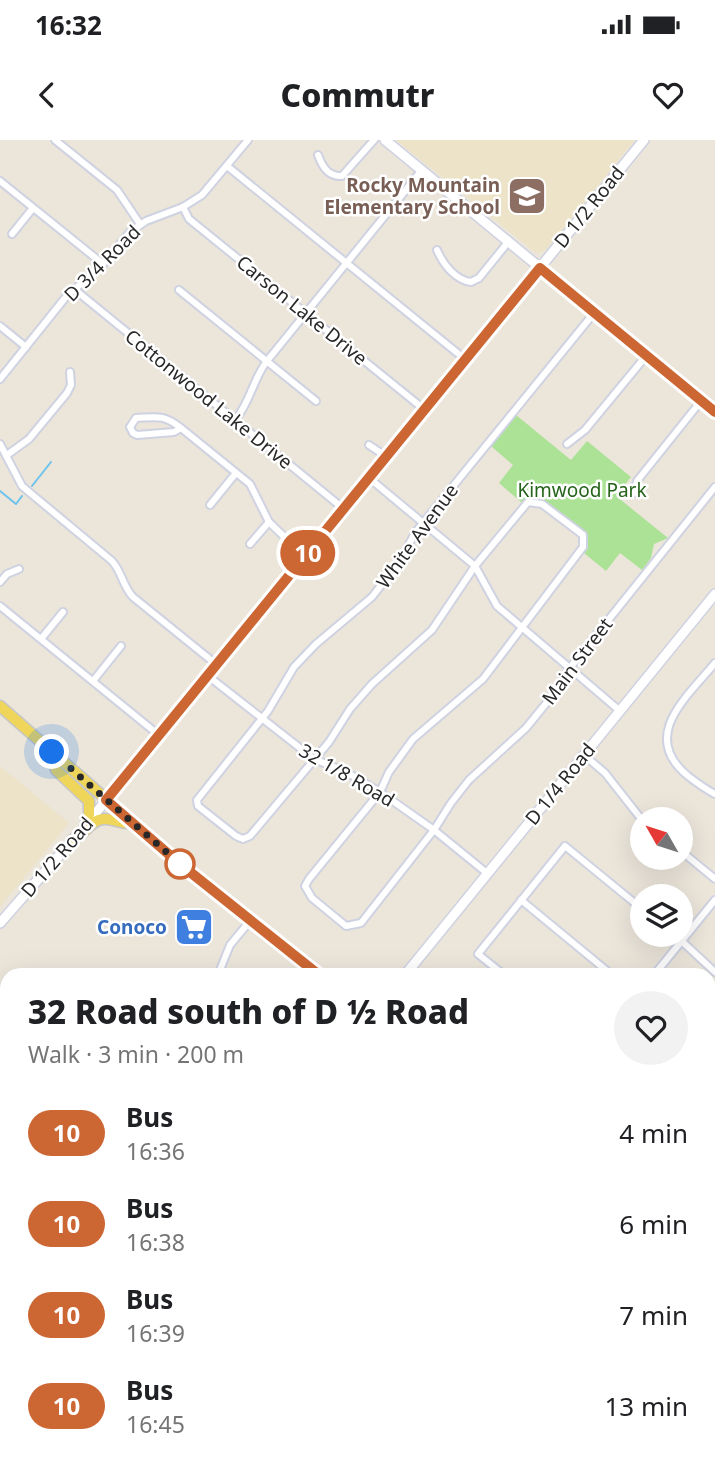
<!DOCTYPE html>
<meta charset="utf-8">
<style>
:root{--surface:#fff;--page:#f2f2f2;--text:#202124;--muted:#757577}
body{margin:0;font-family:"Noto Sans",sans-serif;background:var(--page);color:var(--text);height:100vh;display:flex;flex-direction:column;font-size:26px;white-space:nowrap}
*{box-sizing:border-box;margin:0}
p{font-size:23px;color:var(--muted)}
.icon{flex:none;width:38px;height:38px;fill:none;stroke:currentColor;stroke-width:2;stroke-linecap:round;stroke-linejoin:round}
.map{position:relative;flex:1;overflow:hidden}
.drawer{position:absolute;left:0px;top:828px;width:716px;height:499px;display:flex;flex-direction:column;background:var(--surface);border-radius:21px 21px 0 0;box-shadow:0 7px 28px #0002}
.drawer>*{flex:none}
.badge{padding:0 14px;border-radius:23px;font-size:24px;line-height:46px}
.needle{width:46px;rotate:309deg}
.fabs{position:absolute;left:630px;top:667px;display:grid;gap:14px}
.fabs a{display:grid;place-items:center;width:63px;height:63px;border-radius:50%;background:var(--surface);box-shadow:0 7px 28px #0002;font-size:35px}
.you{position:absolute;width:35px;height:35px;margin:-18px;border:5px solid #fff;border-radius:50%;background:#1a73e8;box-shadow:0 0 0 10px #1a73e833}
.map>.badge{position:absolute;translate:-50% -50%;box-shadow:0 0 0 4px #fff}
.round{display:grid;place-items:center;flex:none;width:74px;height:74px;border-radius:37px;background:var(--page)}
.headline{display:flex;align-items:center;justify-content:space-between;height:119px;padding:0 28px}
h1{font-size:33px;font-weight:800;line-height:52px}
ul{padding:0;list-style:none}
li{display:flex;align-items:center;gap:21px;height:91px;padding:0 28px}
li div{flex:1}
li b{display:block;font-size:26px}
li em{font-style:normal}
li .badge{min-width:77px;font-weight:700;text-align:center}
.status{display:flex;justify-content:space-between;align-items:center;height:49px;padding:0 35px;background:var(--surface);direction:ltr}
.status svg{height:19px;fill:currentColor}
header{display:flex;justify-content:space-between;align-items:center;height:91px;padding:0 28px;background:var(--surface);font-size:32px;font-weight:800}
.map>svg:first-child{display:block}
</style>
<div class="status"><b>16:32</b><svg viewBox="0 0 49 12"><path d="M0 12V9h3v3zM5 12V6h3v6zM10 12V3h3v9zM15 12V0h3v12zM26 1h20v11H26zM47 4h2v5h-2z"/></svg></div>
<header><svg class="icon" aria-label="back" viewBox="0 0 24 24"><path d="M15 5l-7 7 7 7"/></svg>Commutr<svg class="icon" aria-label="heart" viewBox="0 0 24 24"><path d="M12 20l-8-8c-3-5 5-10 8-4 3-6 11-1 8 4z"/></svg></header>
<div class="map">
<svg width="715" height="1326" viewBox="0 0 715 1326">
<rect width="100%" height="100%" fill="#ebe5da"/>
<!-- education -->
<g fill="#ede3c9">
<path d="M396,0H635L544,112L536,113Z"/>
<path d="M0,626L69,683L0,767Z"/>
</g>
<!-- green -->
<path fill="#abe296" d="M516,275L571,320L587,301L631,337L616,356L668,398L654,404L651,418L642,430L620,413L606,431L584,413L588,403L583,391L541,358L530,357L521,362L499,343L513,325L491,306Z"/>
<g fill="none" stroke-linecap="round" stroke-linejoin="round">
<!-- stream -->
<g stroke="#6cc3ed" stroke-width="2">
<path d="M32,346L51,322"/>
<path d="M0,351L16,364L22,356"/>
<path d="M14,1326L19,1320"/>
</g>
<!-- street casing -->
<g stroke="#cfd2e1" stroke-width="10">
<g id="street">
<path d="M55,0L117,50L140,84"/>
<path d="M318,15C322,26 328,37 342,36L374,0"/>
<path d="M227,26L466,220"/>
<path d="M0,41L103,124"/>
<path d="M183,67L189,79L425,270"/>
<path d="M12,94L33,68"/>
<path d="M437,110C443,124 455,140 471,142L479,138L509,101"/>
<path d="M74,149L344,369"/>
<path d="M179,150L316,261"/>
<path d="M594,173L415,393L400,421L372,457L316,504L294,527L268,571L197,660L198,666L236,696L243,699L250,696L329,602L350,569L372,544L432,490L475,426L528,362L542,364L583,395V407L483,539L413,599L389,632L380,652L309,739L305,746L312,758L346,786L361,783L434,690L451,663L469,640L526,588L548,561L569,529L715,347"/>
<path d="M0,186L26,207"/>
<path d="M0,239L65,158L103,124L130,92L146,81L183,67L202,55L248,0"/>
<path d="M235,280C250,263 253,239 267,221L422,30"/>
<path d="M181,288L174,292L137,295L133,293L130,287L136,278C157,277 163,274 181,288L250,344L269,382L305,417"/>
<path d="M0,304L22,346L29,352L112,421C122,432 123,447 133,457L217,525"/>
<path d="M567,304L585,290L646,216"/>
<path d="M369,305L387,317"/>
<path d="M7,315L29,299L67,253L71,245L70,232"/>
<path d="M369,338L475,426L497,466L620,571"/>
<path d="M634,353L637,341L701,261"/>
<path d="M210,365L236,333"/>
<path d="M287,399L308,413"/>
<path d="M250,404L269,382"/>
<path d="M0,442L7,434L19,429"/>
<path d="M0,466L160,596"/>
<path d="M41,499L63,472"/>
<path d="M715,523C687,557 639,596 688,636C697,643 705,649 715,654"/>
<path d="M208,536L314,619L346,632L380,652L434,690L488,734"/>
<path d="M93,541L121,506"/>
<path d="M584,615L605,633L642,680"/>
<path d="M681,711L715,739"/>
<path d="M521,760L612,835"/>
<path d="M674,794L715,832"/>
<path d="M218,835L230,805L250,781"/>
<path d="M504,835L478,814L565,706L642,769"/>
<path d="M654,835L715,760"/>
<path d="M709,935L715,928"/>
<path d="M0,1055L7,1061"/>
<path d="M0,1144L7,1150"/>
<path d="M0,1232L7,1237"/>
<path d="M0,1280L7,1272"/>
<path d="M108,1320L116,1326"/>
<path d="M332,1320L340,1326"/>
<path d="M499,1320L507,1326"/>
<path d="M272,1326L273,1320"/>
</g>
</g>
<!-- secondary casing -->
<g stroke="#cfd2e1" stroke-width="12">
<g id="secondary">
<path d="M385,0L715,272"/>
<path d="M86,685L644,0"/>
<path d="M0,783L77,695"/>
<path d="M405,835L715,454"/>
<path d="M709,1004L715,996"/>
<path d="M448,1326L453,1320"/>
</g>
</g>
<!-- primary casing -->
<g stroke="#c7c7c7" stroke-width="13">
<g id="primary">
<path d="M0,566L180,724L319,835"/>
<path d="M52,612L56,630L89,661V674L85,686"/>
<path d="M72,700C85,695 91,679 104,679C114,678 118,684 132,683"/>
<path d="M709,1146L715,1151"/>
</g>
</g>
<!-- street -->
<use href="#street" stroke="#fff" stroke-width="6"/>
<!-- secondary -->
<use href="#secondary" stroke="#fff" stroke-width="9"/>
<!-- primary -->
<use href="#primary" stroke="#efd65a" stroke-width="10"/>
</g>
<g fill="none" stroke-linecap="round" stroke-linejoin="round">
<!-- line casing -->
<g stroke="#fff" stroke-width="16">
<path id="line" d="M319,835L180,724L106,660L540,128L715,272"/>
</g>
<!-- line -->
<use href="#line" stroke="#c63" stroke-width="10"/>
<!-- walk -->
<path stroke="#282828" stroke-width="7" stroke-dasharray="0 12.6" d="M52,612L180,724"/>
</g>
<!-- icons -->
<defs>
<g id="school-square" transform="scale(2.0125)"><rect x="-9" y="-9" width="18" height="18" rx="4" fill="#8d6e63" stroke="#fff"/><path d="M0-5L7-2L0 1L-7-2ZM-4 1L0 2.5L4 1V4Q0 6-4 4Z" fill="#fff"/></g>
<g id="supermarket-square" transform="scale(2.0125)"><rect x="-9" y="-9" width="18" height="18" rx="4" fill="#3f7fe0" stroke="#fff"/><path d="M-6-5.5h2.5l.6 2H6L4.5 2H-2.5L-4.4-4H-6ZM-1.5 3.2a1.3 1.3 0 1 0 .1 0ZM3 3.2a1.3 1.3 0 1 0 .1 0Z" fill="#fff"/></g>
</defs>
<g fill-rule="evenodd">
<use href="#school-square" x="527" y="56"/>
<use href="#supermarket-square" x="194" y="787"/>
</g>
<!-- markers -->
<circle fill="#fff" stroke="#c63" stroke-width="3.5" cx="180" cy="724" r="14"/>
<g text-anchor="middle" stroke-width="5" stroke-linejoin="round" paint-order="stroke">
<!-- education labels -->
<g font-size="19" font-weight="bold" fill="#785e54" stroke="#fff" text-anchor="end">
<text x="500" y="52">Rocky Mountain<tspan x="500" dy="22">Elementary School</tspan></text>
</g>
<!-- street labels -->
<g font-size="19" fill="#282828" stroke="#fff">
<text transform="translate(589 67) rotate(-51)" y="7">D 1/2 Road</text>
<text transform="translate(102 123) rotate(-45)" y="7">D 3/4 Road</text>
<text transform="translate(302 170) rotate(39)" y="7">Carson Lake Drive</text>
<text transform="translate(209 259) rotate(39)" y="7">Cottonwood Lake Drive</text>
<text transform="translate(417 396) rotate(-54)" y="7">White Avenue</text>
<text transform="translate(577 521) rotate(-53)" y="7">Main Street</text>
<text transform="translate(347 635) rotate(30)" y="7">32 1/8 Road</text>
<text transform="translate(560 644) rotate(-51)" y="7">D 1/4 Road</text>
<text transform="translate(57 717) rotate(-49)" y="7">D 1/2 Road</text>
</g>
<!-- park labels -->
<g font-size="19" fill="#25641a" stroke="#fff">
<text x="582" y="357">Kimwood Park</text>
</g>
<!-- shop labels -->
<g font-size="19" font-weight="bold" fill="#366cbe" stroke="#fff" text-anchor="end">
<text x="167" y="794">Conoco</text>
</g>
</g>
</svg>
<div class="fabs">
<a><svg class="needle" viewBox="-14 -14 28 28"><path d="M0-13l5 13h-10z" fill="#e53935"/><path d="M0 13l5-13h-10z" fill="#757577"/></svg></a>
<a><svg class="icon" aria-label="layers" viewBox="0 0 24 24"><path d="M12 4l9 5-9 5-9-5zM3 14l9 5 9-5"/></svg></a>
</div>
<div class="you" style="left:52px;top:612px"></div>
<b class="badge" style="left:308px;top:413px;background:#c63;color:#fff">10</b>
<section class="drawer">
<div class="headline"><div><h1>32 Road south of D ½ Road</h1><p>Walk · 3 min · 200 m</p></div><a class="round"><svg class="icon" aria-label="heart" viewBox="0 0 24 24"><path d="M12 20l-8-8c-3-5 5-10 8-4 3-6 11-1 8 4z"/></svg></a></div>
<ul>
<li><span class="badge" style="background:#c63;color:#fff">10</span><div><b>Bus</b><p>16:36</p></div><em>4 min</em></li>
<li><span class="badge" style="background:#c63;color:#fff">10</span><div><b>Bus</b><p>16:38</p></div><em>6 min</em></li>
<li><span class="badge" style="background:#c63;color:#fff">10</span><div><b>Bus</b><p>16:39</p></div><em>7 min</em></li>
<li><span class="badge" style="background:#c63;color:#fff">10</span><div><b>Bus</b><p>16:45</p></div><em>13 min</em></li>
</ul>
</section>
</div>
